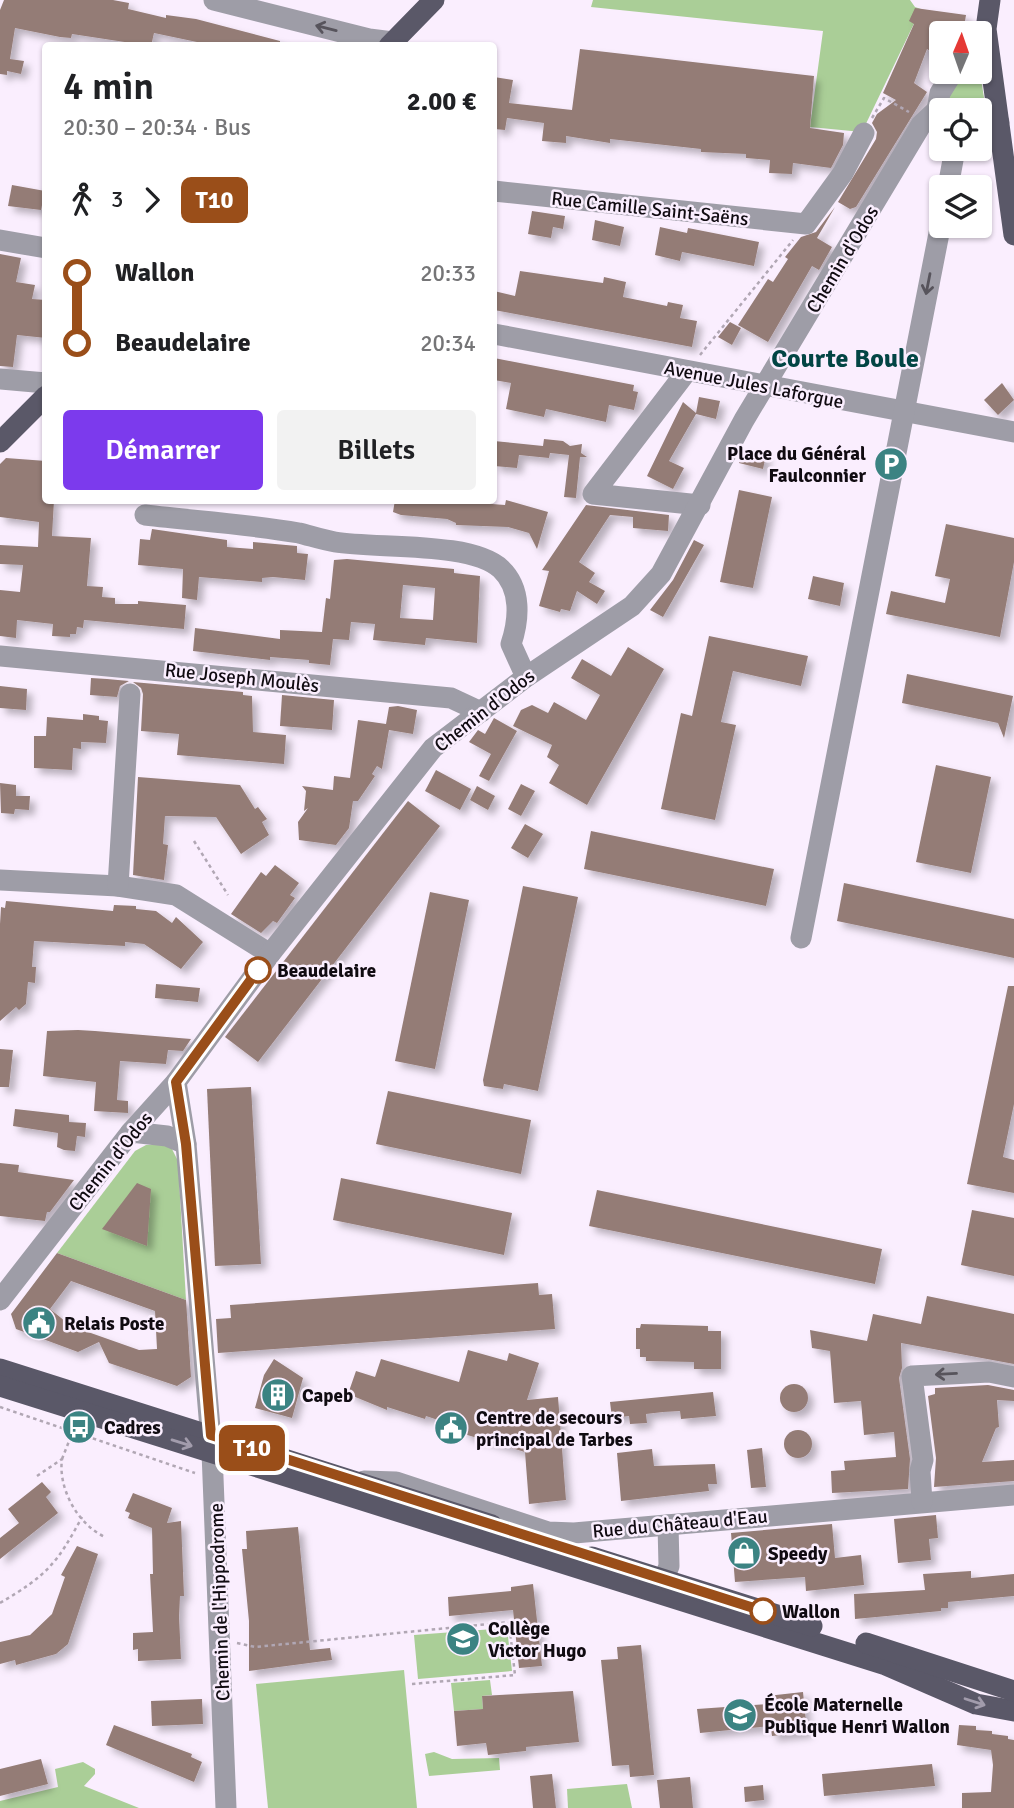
<!DOCTYPE html>
<html lang="fr">
<meta charset="utf-8">
<style>
:root{--surface:#fff;--page:#f2f2f2;--text:#202124;--muted:#757577;--accent:#7c3aed}
body{margin:0;font-family:Signika,sans-serif;background:var(--page);color:var(--text);height:100vh;display:flex;flex-direction:column;font-size:26px;white-space:nowrap}
*{box-sizing:border-box;margin:0}
p{font-size:23px;color:var(--muted)}
.icon{flex:none;width:38px;height:38px;fill:none;stroke:currentColor;stroke-width:2;stroke-linecap:round;stroke-linejoin:round}
.map{position:relative;flex:1;overflow:hidden}
.sheet{position:absolute;left:42px;top:42px;width:455px;height:462px;display:flex;flex-direction:column;background:var(--surface);border-radius:7px;box-shadow:0 2px 5px #0004}
.sheet>*{flex:none}
.badge{padding:0 14px;border-radius:10px;font-size:24px;line-height:46px}
.needle{width:46px;rotate:2deg}
.fabs{position:absolute;left:929px;top:21px;display:grid;gap:14px}
.fabs a{display:grid;place-items:center;width:63px;height:63px;border-radius:7px;background:var(--surface);box-shadow:0 2px 5px #0004;font-size:35px}
.map>.badge{position:absolute;translate:-50% -50%;box-shadow:0 0 0 4px #fff}
.legs{display:flex;align-items:center;gap:10px;height:77px;padding:0 21px;font-size:23px}
.legs p{margin-inline-start:auto}
.overview{display:flex;align-items:center;justify-content:space-between;height:119px;padding:0 21px}
h1{font-size:38px;font-weight:600;line-height:52px}
.action{display:flex;gap:14px;margin-top:auto;padding:14px 21px}
.action a{flex:1;height:80px;border-radius:7px;background:var(--accent);color:#fff;font-size:28px;font-weight:600;line-height:80px;text-align:center}
.action a+a{background:var(--page);color:var(--text)}
ul{padding:0 21px;list-style:none}
li{display:flex;align-items:center;gap:24px;height:70px;font-size:26px}
li i{display:grid;place-items:center;width:10px;height:100%;margin:0 9px;background:currentColor}
li i::after{content:'';width:18px;height:18px;margin:-9px;border:5px solid;border-radius:50%;background:var(--surface)}
li p{margin-inline-start:auto}
li:first-child i{background:linear-gradient(#0000 50%,currentColor 0)}
li:last-child i{background:linear-gradient(currentColor 50%,#0000 0)}
.map>svg:first-child{display:block}
</style>
<div class="map">
<svg width="1014" height="1808" viewBox="0 0 1014 1808">
<defs>
<filter id="shadow"><feDropShadow dx="5.5" dy="5.5" stdDeviation="3.5" flood-color="#0004"/></filter>
</defs>
<rect width="100%" height="100%" fill="#faeefe"/>
<!-- green -->
<g fill="#aace97">
<path d="M593,0H910L915,7L921,9L862,132L810,127L823,31L591,7Z"/>
<path d="M968,73L981,79L986,110L980,119V110H947V99L958,76Z"/>
<path d="M162,1144L171,1147L178,1161L186,1300L57,1253L135,1151L146,1145Z"/>
<path d="M507,1628L512,1671L418,1679L414,1635Z"/>
<path d="M404,1670L417,1808H268L256,1684Z"/>
<path d="M490,1680L492,1695L482,1696L483,1709L454,1711L451,1683Z"/>
<path d="M434,1752L452,1759L499,1758L500,1770L429,1776L425,1754Z"/>
<path d="M83,1762L95,1769V1774L84,1786L139,1808H0V1801L58,1787L55,1769Z"/>
<path d="M627,1784L632,1808H568L567,1789Z"/>
</g>
<!-- building -->
<g fill="#947c76" fill-rule="evenodd" filter="url(#shadow)">
<path d="M4,0H113L129,3L128,9L166,18V15L196,19L280,41V46H216L154,33L151,46L72,34L71,38L60,37L15,28L10,59L24,61L21,74L7,71V75L0,74V10Z"/>
<path d="M915,8L966,15L964,27L960,33H942V58L927,49L914,83L927,92L856,207L850,209L838,202L876,139L877,132L872,123L877,114L896,100L883,93L914,24L909,21Z"/>
<path d="M580,49L814,76L810,128L844,133L843,145L831,168L793,163L792,174L769,173L770,160L746,158V154L701,152V149L610,139V143L566,136V143L542,141L544,123L507,118L505,130L494,129V77L513,80L509,103L572,110Z"/>
<path d="M12,185L45,191L41,210L8,206Z"/>
<path d="M835,207L817,238L832,247L819,270L812,266L768,342L738,325L768,279L773,282L788,259L785,257L801,237L816,232Z"/>
<path d="M532,211L565,216L563,229L553,227L551,238L528,234Z"/>
<path d="M595,220L624,227L620,246L592,240Z"/>
<path d="M660,227L687,233L688,228L759,242L754,266L682,252L680,261L655,255Z"/>
<path d="M0,254L21,258L16,282L35,285L32,299L46,300V338L17,335L13,367L0,366Z"/>
<path d="M520,271L603,283L604,277L626,282L623,297L667,306L668,302L683,305L680,318L697,321L692,347L494,310V291L515,296Z"/>
<path d="M730,322L741,328L732,345L718,337Z"/>
<path d="M494,358L634,385L633,391L638,392L634,410L609,405L606,422L546,409L544,417L506,409L511,383L494,380Z"/>
<path d="M1002,383L1014,400L998,415L984,400Z"/>
<path d="M699,397L720,401L716,419L696,414L669,461L684,468L673,489L647,476L683,402L696,413Z"/>
<path d="M544,439L563,441L570,446L582,444L581,453L587,457H580L576,498L564,497L569,455L550,453L549,458L519,455L517,468L494,466V441L543,446Z"/>
<path d="M743,450L766,455L763,469L739,463Z"/>
<path d="M6,458L46,461V500H54L52,536L91,538L87,586L103,587L102,597L115,598V604H138V601L186,605L184,629L84,620L83,628L77,627L76,634H70V637L52,636L53,624L17,620L16,638L0,636V590L20,592L23,565L0,564V545L38,547L39,522L0,517V464Z"/>
<path d="M739,490L772,497L753,588L720,582Z"/>
<path d="M395,500L454,501L505,505L506,500L548,512L537,549L529,533L508,527L456,525V523L447,519L401,515L393,512Z"/>
<path d="M586,505L669,515L668,531L633,528V517L610,515L579,562L595,573L589,582L605,591L597,604L577,591L570,611L561,609L560,612L539,606L549,571L542,570Z"/>
<path d="M946,524L1014,538V562L1000,637L886,614L891,591L945,603L950,579L935,576Z"/>
<path d="M152,529L227,540V547L253,549V542L297,546V553L308,554L305,580L273,577L262,578V582L199,577L197,600L182,598L183,569L138,565L140,539L150,540Z"/>
<path d="M694,540L704,545L663,617L650,610L673,580Z"/>
<path d="M347,559L454,569V573L480,576L477,643L426,638L425,645L373,640L375,624L351,622L349,640L333,639L330,665L309,663V660L270,657V660L193,651L195,628L280,639V630L322,632L326,598L330,599L334,560ZM403,585L435,588L433,620L400,618Z"/>
<path d="M813,576L844,583L840,606L808,599Z"/>
<path d="M709,636L808,656L801,686L733,671L721,722L736,725L715,820L661,809L681,713L692,716Z"/>
<path d="M628,647L664,669L587,805L549,783L559,765L547,757L552,745L513,726L521,710L532,705L548,713L554,702L586,720L600,695L571,678L582,659L611,676Z"/>
<path d="M907,674L1013,696L1004,738L998,723L902,703Z"/>
<path d="M91,678L107,679L129,681L120,686L117,697L90,695Z"/>
<path d="M133,682L243,692V695L252,696L253,732L286,735L284,764L177,755L179,734L141,731L143,694L141,688Z"/>
<path d="M0,686L27,689L26,710L0,708Z"/>
<path d="M282,695L334,700L332,730L280,726Z"/>
<path d="M398,706L417,710L413,734L389,730L382,769L377,766L372,774L375,776L358,801H353L349,828L336,845L299,840L298,822L308,808L304,811L306,791L302,786L333,790L334,776L350,778L358,720L386,724L389,707Z"/>
<path d="M83,714L99,716V720L108,721L106,743L81,742V749L73,748L72,770L34,768V736H46L47,717L83,720Z"/>
<path d="M494,718L517,731L489,781L479,776L491,754L469,742L478,730L485,734Z"/>
<path d="M936,765L991,777L971,873L916,862Z"/>
<path d="M436,770L471,789L460,810L425,791Z"/>
<path d="M138,777L240,785L255,809L258,807L267,819L262,822L269,835L241,854L216,817L165,816L163,844L168,845L164,880L133,875Z"/>
<path d="M0,783L16,785V796H30L29,810L15,809L14,814L1,813Z"/>
<path d="M521,784L535,791L521,816L508,809Z"/>
<path d="M477,786L495,796L488,810L470,800Z"/>
<path d="M408,801L440,826L258,1062L225,1037Z"/>
<path d="M525,824L543,834L528,858L511,848Z"/>
<path d="M591,831L774,869L766,906L584,869Z"/>
<path d="M275,865L299,883L290,895L295,898L277,923L273,921L261,933L231,914L261,872L266,876Z"/>
<path d="M844,883L1014,919V958L837,921Z"/>
<path d="M523,886L578,897L538,1091L504,1084L503,1089L484,1086L483,1080Z"/>
<path d="M430,892L469,900L435,1069L395,1061Z"/>
<path d="M6,901L113,911L114,905L136,906V909L156,911L172,923L176,917L203,942L181,969L144,944L125,942V946L34,941L32,967H36L35,983L28,982L26,1004L19,1010L16,1007L0,1021V924L1,907L5,908Z"/>
<path d="M156,984L200,988L198,1002L155,998Z"/>
<path d="M1008,986H1014V1104L1003,1157L1014,1160V1193L967,1184Z"/>
<path d="M78,1030L95,1031L191,1039L183,1051L168,1050L166,1064L120,1061L117,1100L128,1101V1113L94,1111L96,1082L43,1076L47,1031Z"/>
<path d="M0,1049L13,1050L9,1087H0Z"/>
<path d="M251,1087L261,1264L215,1266L207,1089Z"/>
<path d="M388,1091L531,1120L521,1174L376,1144Z"/>
<path d="M15,1109L69,1115V1122L86,1123L85,1137L77,1136L75,1151L64,1150L57,1147L58,1133L13,1126Z"/>
<path d="M0,1163L19,1165L18,1172L74,1180L50,1212H47L45,1221L0,1216Z"/>
<path d="M341,1178L512,1213L504,1255L333,1220Z"/>
<path d="M137,1183L151,1189L147,1246L102,1229Z"/>
<path d="M597,1190L882,1249L875,1284L589,1226Z"/>
<path d="M972,1210L1014,1218V1276L961,1265Z"/>
<path d="M57,1253L186,1300L191,1377L177,1386L109,1363L99,1342L78,1352L16,1329L11,1314ZM71,1281L155,1311L157,1349L139,1350L71,1326L50,1309Z"/>
<path d="M538,1283L539,1295L552,1294L555,1329L218,1353L216,1319L231,1318L230,1305Z"/>
<path d="M927,1296L1014,1314V1364L901,1343L902,1368L899,1378L910,1459L908,1489L832,1493L831,1471L845,1470L844,1461L896,1457L894,1432L864,1435L861,1401L834,1403L830,1351L812,1348L810,1330L867,1341L873,1314L921,1324Z"/>
<path d="M641,1324L708,1326V1331H721V1369H694V1362L646,1361V1357H640V1349H636V1328H640Z"/>
<path d="M468,1350L507,1361L509,1353L539,1363L527,1400L558,1397L566,1500L529,1504L525,1452L464,1434L465,1429L426,1416L425,1419L387,1407V1410L348,1394L356,1371L375,1377L381,1359L459,1382Z"/>
<path d="M274,1359L303,1378L292,1418L255,1408L264,1375Z"/>
<circle cx="794" cy="1398" r="14"/>
<path d="M988,1385L1014,1390V1401L997,1400L999,1427L996,1428L982,1462L1014,1460V1481L934,1487L936,1458L928,1396L935,1394V1388Z"/>
<path d="M713,1392L716,1416L681,1419L680,1411L663,1412L646,1414L647,1423L630,1424L629,1416L612,1418L610,1402Z"/>
<circle cx="798" cy="1444" r="14"/>
<path d="M762,1448L766,1487L751,1488L747,1450Z"/>
<path d="M652,1449L654,1466L715,1464L717,1484H708L709,1491L621,1501L617,1453Z"/>
<path d="M42,1482L51,1492L46,1497L58,1513L0,1559V1538L19,1523L8,1509Z"/>
<path d="M133,1493L172,1508L167,1523L181,1521L184,1596H180L179,1617L181,1659L138,1661V1649L133,1650V1633L153,1632L150,1574H153L152,1528L128,1518L130,1513L125,1511Z"/>
<path d="M936,1515L938,1538L929,1539L931,1560L898,1563L894,1519Z"/>
<path d="M832,1524L835,1558L861,1555L864,1585L806,1591L805,1577L735,1582L731,1533Z"/>
<path d="M298,1527L310,1650L330,1648L332,1660L249,1671V1621L242,1549H247L246,1531Z"/>
<path d="M77,1546L98,1554L68,1644L56,1654L16,1665L15,1660L0,1664V1642L30,1635L52,1614L65,1577L61,1575Z"/>
<path d="M971,1571V1578L1014,1574V1596L948,1602V1608H941V1611L855,1619L854,1594L925,1590L923,1574Z"/>
<path d="M533,1584L542,1666L519,1668L513,1610L449,1616L448,1597L511,1591V1587Z"/>
<path d="M641,1645L654,1775L630,1777L629,1765L612,1766L601,1660L618,1659L617,1647Z"/>
<path d="M573,1691L579,1742L526,1747V1751L488,1755L486,1743L457,1746L454,1711L483,1709L482,1696Z"/>
<path d="M803,1692L807,1732L772,1736L771,1726L700,1733L697,1709L768,1704L767,1696Z"/>
<path d="M202,1699L203,1724L152,1726L151,1701Z"/>
<path d="M114,1725L192,1754L191,1757L202,1762L194,1782L106,1745Z"/>
<path d="M959,1725L976,1726V1730L992,1731V1734L1008,1736V1739L1014,1740V1808H962V1793L991,1792L993,1765L991,1750L957,1745Z"/>
<path d="M41,1759L48,1784L0,1796V1769Z"/>
<path d="M932,1764L935,1786L824,1796L822,1774Z"/>
<path d="M552,1774L556,1808H533L530,1776Z"/>
<path d="M690,1777L693,1808H660L657,1780Z"/>
<path d="M763,1785L764,1800L745,1802L744,1787Z"/>
</g>
<g fill="none" stroke-linecap="round" stroke-linejoin="round">
<!-- path -->
<g stroke="#b1a7b4" stroke-width="2.5" stroke-dasharray="3.5 3.5" stroke-linecap="butt">
<path d="M872,118L884,98L909,112"/>
<path d="M700,355L793,240"/>
<path d="M194,841L228,895"/>
<path d="M0,1407L195,1473"/>
<path d="M62,1459L73,1431"/>
<path d="M37,1476L62,1459C58,1488 77,1524 105,1537"/>
<path d="M0,1603C46,1576 57,1564 82,1517"/>
<path d="M237,1643L255,1647L509,1622L515,1675L412,1684"/>
</g>
<!-- minor -->
<g stroke="#9e9da7" stroke-width="21">
<path d="M214,0L369,39L393,42"/>
<path d="M942,117L937,110L940,93L953,72"/>
<path d="M980,128L999,122"/>
<path d="M948,187L955,149"/>
<path d="M494,191L806,224L843,173L864,133"/>
<path d="M0,240L46,248"/>
<path d="M494,334L1014,432"/>
<path d="M687,371L593,494L700,505"/>
<path d="M0,379L46,383"/>
<path d="M145,515C196,521 248,524 299,533C311,536 323,540 335,542C376,549 472,541 501,569C522,589 519,620 511,644L526,677"/>
<path d="M0,656L451,698L481,712"/>
<path d="M0,880L118,886L176,895L270,954"/>
<path d="M118,886L130,694"/>
<path d="M801,938L942,218"/>
<path d="M176,1082L186,1144L212,1452L226,1808"/>
<path d="M131,1132L167,1136L186,1144"/>
<path d="M0,1300L131,1132L176,1082L270,954L433,748L526,677L632,606L661,574L744,420L921,125L937,110"/>
<path d="M364,1481L396,1482L548,1532L574,1533L1014,1495"/>
<path d="M922,1502L920,1471L923,1460L912,1376L989,1372L1014,1377"/>
<path d="M664,1579L669,1566L668,1525"/>
</g>
<!-- major -->
<g stroke="#5a5868" stroke-width="21">
<path d="M990,0L986,29L1014,235"/>
<path d="M389,46L434,0"/>
<path d="M0,442L46,396"/>
<path d="M0,1369L492,1525"/>
<path d="M0,1386L886,1665L976,1704L1014,1711"/>
<path d="M592,1557L812,1626"/>
<path d="M866,1643L1014,1691"/>
</g>
</g>
<!-- one-way arrows -->
<defs><path id="oneway-shaft" d="M-6 0H5M1.5-3L5.5 0L1.5 3" fill="none" stroke-width="1.6" stroke-linecap="round" stroke-linejoin="round" transform="scale(1.75)"/></defs>
<g stroke="#57545c">
<use href="#oneway-shaft" transform="translate(326 28) rotate(-166)"/>
<use href="#oneway-shaft" transform="translate(928 284) rotate(101)"/>
<use href="#oneway-shaft" transform="translate(946 1374) rotate(177)"/>
</g>
<g stroke="#a29cac">
<use href="#oneway-shaft" transform="translate(182 1443) rotate(17)"/>
<use href="#oneway-shaft" transform="translate(975 1702) rotate(18)"/>
</g>
<g fill="none" stroke-linecap="round" stroke-linejoin="round">
<!-- line-1 casing -->
<g stroke="#fff" stroke-width="16">
<path id="line-1" d="M258,970L176,1082L186,1144L211,1435L763,1611"/>
</g>
<!-- line-1 -->
<use href="#line-1" stroke="#9a4e19" stroke-width="10"/>
</g>
<!-- icons -->
<defs>
<g id="parking-disc" transform="scale(1.75)"><circle r="9.5" fill="#3b8382" stroke="#faeefe"/><path d="M-3.5-5.5H1a3.5 3.5 0 0 1 0 7H-1V5.5H-3.5ZM-1-3.4V-.6H.8a1.4 1.4 0 0 0 0-2.8Z" fill="#fff"/></g>
<g id="civic-disc" transform="scale(1.75)"><circle r="9.5" fill="#3b8382" stroke="#faeefe"/><path d="M-.6-6.5H3V-4.5H.6V-3L4-1V1h2V6H-6V1h2V-1L-.6-3ZM-1.2 2.5V6h2.4V2.5Z" fill="#fff"/></g>
<g id="building-disc" transform="scale(1.75)"><circle r="9.5" fill="#3b8382" stroke="#faeefe"/><path d="M-4-6H4V6H1V3H-1V6H-4ZM-2.5-4.3h1.7v1.8h-1.7ZM.8-4.3h1.7v1.8H.8ZM-2.5-1h1.7V.8h-1.7ZM.8-1h1.7V.8H.8Z" fill="#fff"/></g>
<g id="bus-disc" transform="scale(1.75)"><circle r="9.5" fill="#3b8382" stroke="#faeefe"/><path d="M-5-6H5V4H4V6H2V4H-2V6H-4V4H-5ZM-3.5-4V0h7V-4ZM-3.5 1.2v1.5H-2V1.2ZM2 1.2v1.5H3.5V1.2Z" fill="#fff"/></g>
<g id="shop-disc" transform="scale(1.75)"><circle r="9.5" fill="#3b8382" stroke="#faeefe"/><path d="M-5-2.5h2.3a2.7 3.5 0 0 1 5.4 0H5L5.5 6h-11ZM-1.5-2.5h3a1.5 2.3 0 0 0-3 0Z" fill="#fff"/></g>
<g id="school-disc" transform="scale(1.75)"><circle r="9.5" fill="#3b8382" stroke="#faeefe"/><path d="M0-5L7-2L0 1L-7-2ZM-4 1L0 2.5L4 1V4Q0 6-4 4Z" fill="#fff"/></g>
</defs>
<g fill-rule="evenodd">
<use href="#parking-disc" x="891" y="464"/>
<use href="#civic-disc" x="39" y="1323"/>
<use href="#building-disc" x="278" y="1395"/>
<use href="#bus-disc" x="79" y="1427"/>
<use href="#civic-disc" x="451" y="1428"/>
<use href="#shop-disc" x="744" y="1553"/>
<use href="#school-disc" x="463" y="1639"/>
<use href="#school-disc" x="740" y="1715"/>
</g>
<!-- markers -->
<g fill="#fff" stroke="#9a4e19" stroke-width="3.5">
<circle cx="258" cy="970" r="12"/>
<circle cx="763" cy="1611" r="12"/>
</g>
<g text-anchor="middle" stroke-width="5" stroke-linejoin="round" paint-order="stroke">
<!-- street labels -->
<g font-size="19" fill="#100b11" stroke="#faeefe">
<text transform="translate(650 208) rotate(6)" y="7">Rue Camille Saint-Saëns</text>
<text transform="translate(842 259) rotate(-59)" y="7">Chemin d'Odos</text>
<text transform="translate(754 384) rotate(11)" y="7">Avenue Jules Laforgue</text>
<text transform="translate(242 677) rotate(6)" y="7">Rue Joseph Moulès</text>
<text transform="translate(484 710) rotate(-38)" y="7">Chemin d'Odos</text>
<text transform="translate(110 1161) rotate(-51)" y="7">Chemin d'Odos</text>
<text transform="translate(680 1523) rotate(-5)" y="7">Rue du Château d'Eau</text>
<text transform="translate(219 1602) rotate(-92)" y="7">Chemin de l'Hippodrome</text>
</g>
<!-- poi labels -->
<g font-size="19" font-weight="bold" fill="#100b11" stroke="#faeefe" text-anchor="start">
<text x="866" y="460" text-anchor="end">Place du Général<tspan x="866" dy="22">Faulconnier</tspan></text>
<text x="64" y="1330">Relais Poste</text>
<text x="302" y="1402">Capeb</text>
<text x="476" y="1424">Centre de secours<tspan x="476" dy="22">principal de Tarbes</tspan></text>
<text x="104" y="1434">Cadres</text>
<text x="768" y="1560">Speedy</text>
<text x="488" y="1635">Collège<tspan x="488" dy="22">Victor Hugo</tspan></text>
<text x="764" y="1711">École Maternelle<tspan x="764" dy="22">Publique Henri Wallon</tspan></text>
</g>
<!-- stop labels -->
<g font-size="19" font-weight="bold" fill="#100b11" stroke="#faeefe" text-anchor="start">
<text x="277" y="977">Beaudelaire</text>
<text x="782" y="1618">Wallon</text>
</g>
<!-- district labels -->
<g font-size="26" font-weight="bold" fill="#024544" stroke="#faeefe">
<text x="845" y="367">Courte Boule</text>
</g>
</g>
</svg>
<div class="fabs">
<a><svg class="needle" viewBox="-14 -14 28 28"><path d="M0-13l5 13h-10z" fill="#e53935"/><path d="M0 13l5-13h-10z" fill="#757577"/></svg></a>
<a><svg class="icon" aria-label="locate" viewBox="0 0 24 24"><circle cx="12" cy="12" r="6"/><path d="M12 2v4M12 18v4M2 12h4M18 12h4"/></svg></a>
<a><svg class="icon" aria-label="layers" viewBox="0 0 24 24"><path d="M12 4l9 5-9 5-9-5zM3 14l9 5 9-5"/></svg></a>
</div>
<b class="badge" style="left:252px;top:1448px;background:#9a4e19;color:#fff">T10</b>
<section class="sheet">
<div class="overview"><div><h1>4 min</h1><p>20:30 – 20:34 · Bus</p></div><b>2.00 €</b></div>
<div class="legs"><svg class="icon" aria-label="walk" viewBox="0 0 24 24"><circle cx="13" cy="4" r="2"/><path d="M13 8l-2 6 4 7M11 14l-3 7M7 12l3-4h3l4 4"/></svg>3<svg class="icon" aria-label="forward" viewBox="0 0 24 24"><path d="M9 5l7 7-7 7"/></svg><b class="badge" style="background:#9a4e19;color:#fff">T10</b></div>
<ul>
<li><i style="color:#9a4e19"></i><b>Wallon</b><p>20:33</p></li>
<li><i style="color:#9a4e19"></i><b>Beaudelaire</b><p>20:34</p></li>
</ul>
<div class="action"><a>Démarrer</a><a>Billets</a></div>
</section>
</div>
